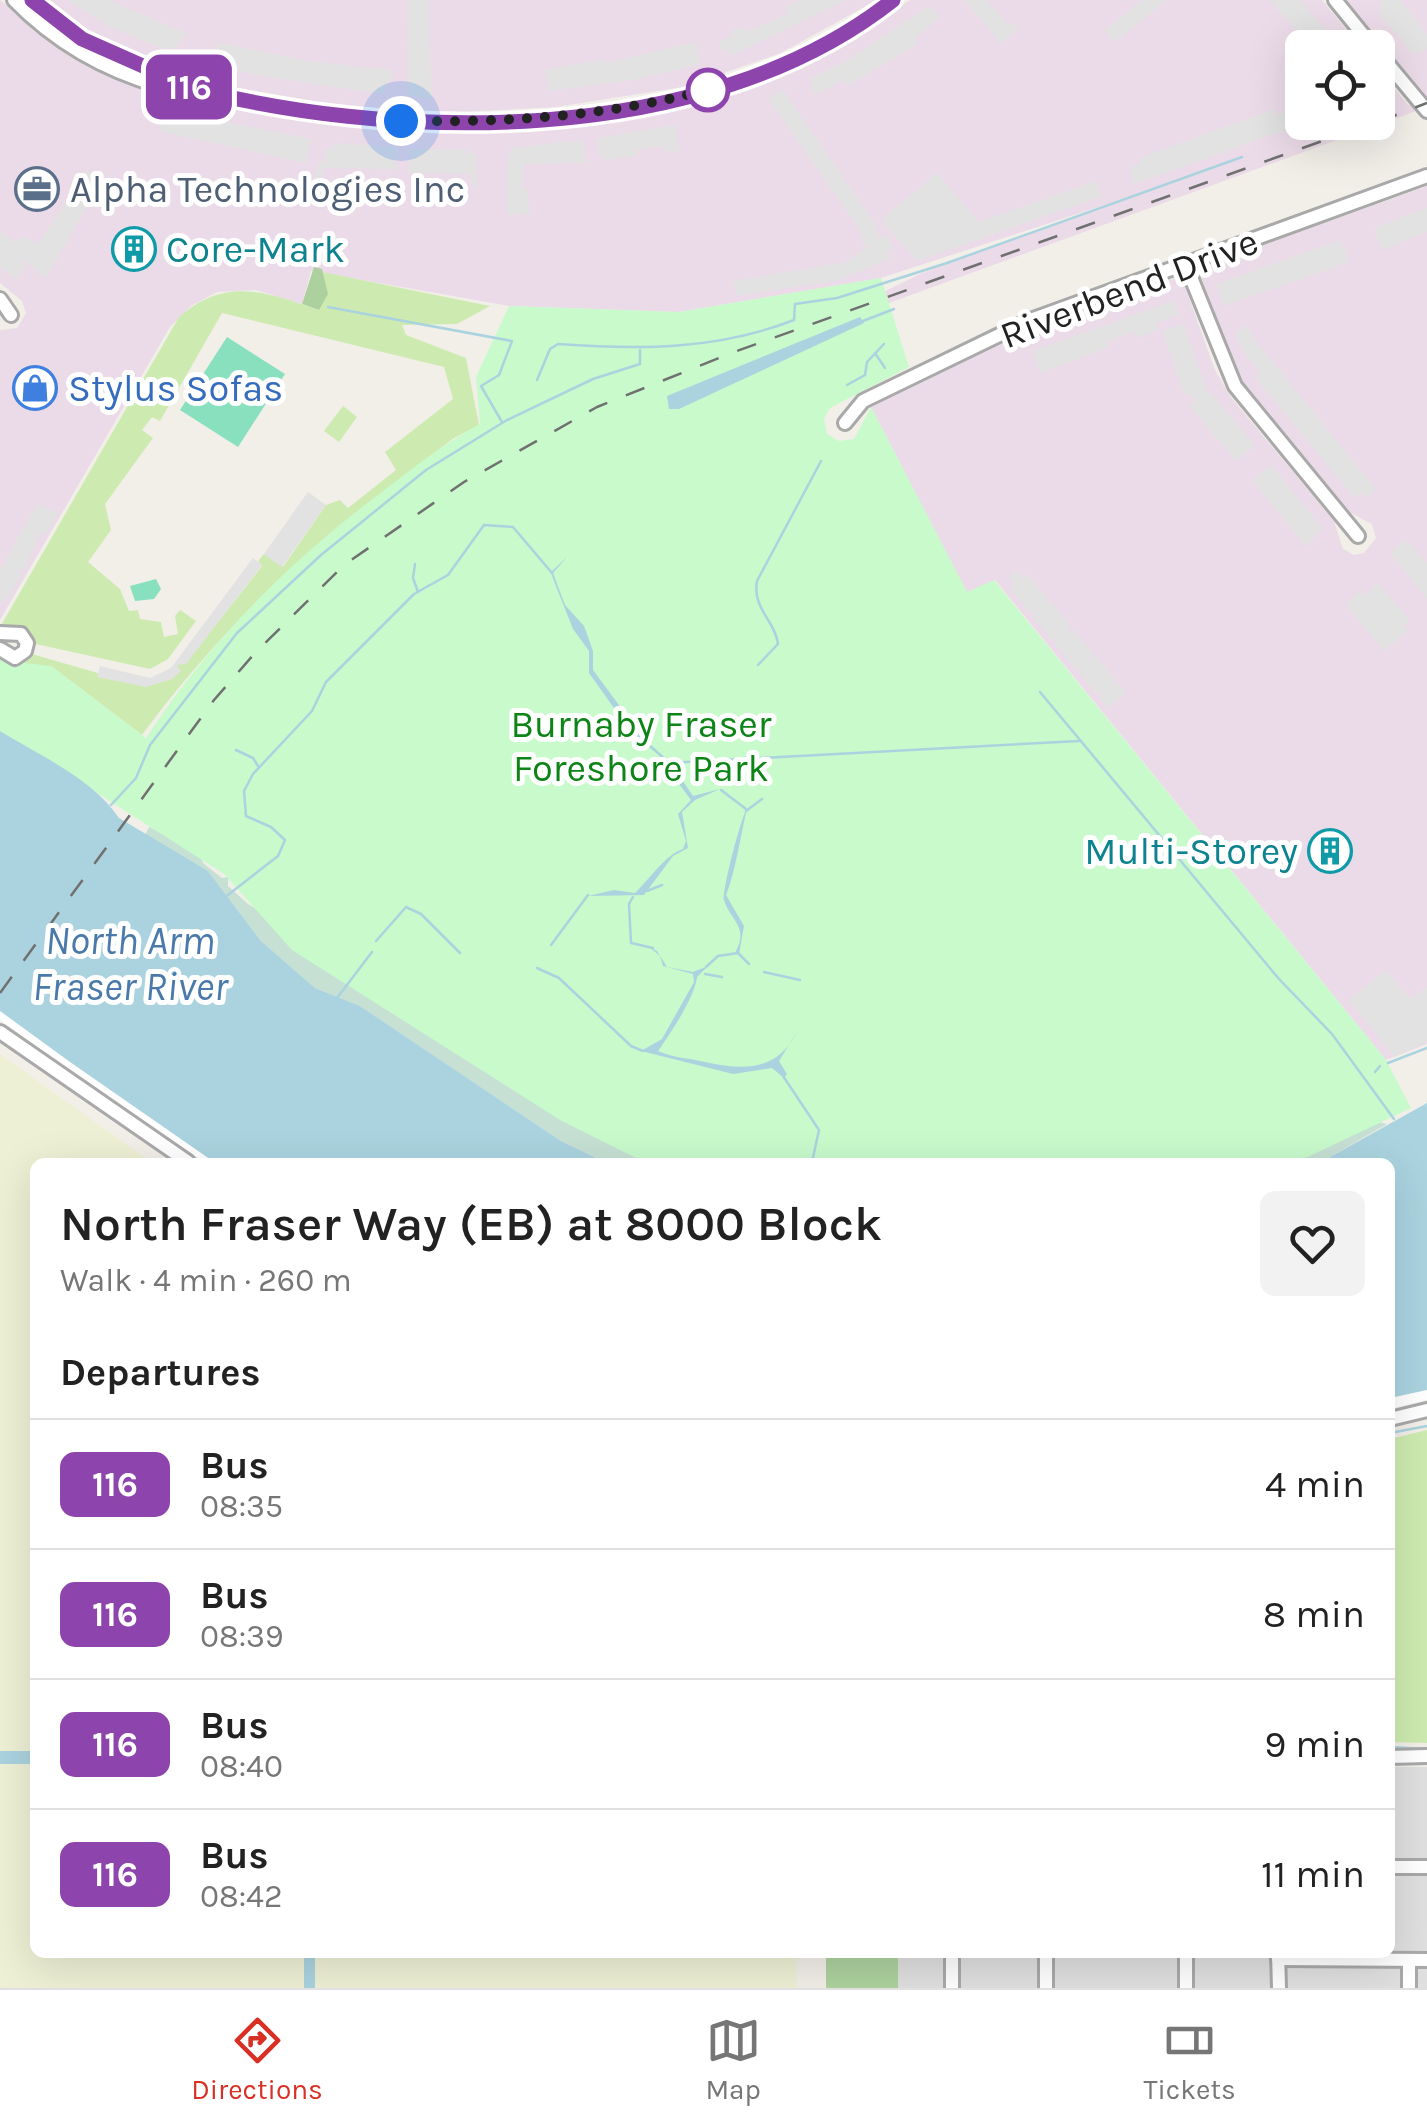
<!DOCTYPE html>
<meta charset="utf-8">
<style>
:root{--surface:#fff;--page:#f2f2f2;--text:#222;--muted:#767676;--line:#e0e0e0;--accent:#d93025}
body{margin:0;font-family:Karla,sans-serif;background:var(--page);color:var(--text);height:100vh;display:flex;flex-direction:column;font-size:38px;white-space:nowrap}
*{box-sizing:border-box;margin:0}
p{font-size:32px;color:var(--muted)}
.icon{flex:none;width:55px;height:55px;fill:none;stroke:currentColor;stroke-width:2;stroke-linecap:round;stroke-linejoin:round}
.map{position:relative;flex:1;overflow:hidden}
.side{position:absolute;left:30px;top:1158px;width:1365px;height:800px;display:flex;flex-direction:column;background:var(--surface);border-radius:15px;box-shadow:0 10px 40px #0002}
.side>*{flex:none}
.badge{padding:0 20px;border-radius:15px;font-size:35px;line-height:65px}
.controls{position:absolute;left:1285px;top:30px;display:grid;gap:20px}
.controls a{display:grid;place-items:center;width:110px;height:110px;border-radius:15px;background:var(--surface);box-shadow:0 10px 40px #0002;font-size:50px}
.you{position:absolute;width:50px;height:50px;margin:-25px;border:8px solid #fff;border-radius:50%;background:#1a73e8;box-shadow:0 0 0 15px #1a73e833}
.map>.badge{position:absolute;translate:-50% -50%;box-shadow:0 0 0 5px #fff}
h2{padding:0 30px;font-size:38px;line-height:90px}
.round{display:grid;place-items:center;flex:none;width:105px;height:105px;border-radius:15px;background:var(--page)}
.headline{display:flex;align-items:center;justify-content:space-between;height:170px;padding:0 30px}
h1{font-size:48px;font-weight:600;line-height:75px}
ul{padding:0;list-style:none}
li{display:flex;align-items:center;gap:30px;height:130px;padding:0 30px;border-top:2px solid var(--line)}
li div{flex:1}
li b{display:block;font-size:38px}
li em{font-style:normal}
li .badge{min-width:110px;font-weight:700;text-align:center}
.tab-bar{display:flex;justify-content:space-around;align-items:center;height:140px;border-top:2px solid var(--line);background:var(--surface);font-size:28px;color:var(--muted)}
.tab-bar a{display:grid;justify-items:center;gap:5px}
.tab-bar .on{color:var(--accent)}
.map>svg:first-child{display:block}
</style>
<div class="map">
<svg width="1427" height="1988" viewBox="0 0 1427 1988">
<rect width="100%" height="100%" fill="#f2efe9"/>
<!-- residential -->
<path fill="#e0dfdf" d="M1390,1767H1427V1988H898V1953L1390,1952Z"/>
<!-- industrial -->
<g fill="#ebdbe8">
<path d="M0,0L61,48L151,89L282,117L432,132L576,124L666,110L726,95L816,58L910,0H1322L1361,47L1302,48V122H1378V68L1408,105L1427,98L1346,0H1427V107L612,404L869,299L922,273L1166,185L881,278L679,312L509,306L311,271L302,304L256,290L217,292L191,306L170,327L0,620V330L17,328L26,313L22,301L0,283Z"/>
<path d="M42,0H877L781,53L683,87L556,107L462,112L352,108L223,85L122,51L92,36Z"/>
<path d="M1427,186V1044L1386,1060L995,580L967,593L871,407L1028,330L1176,278L1184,284L1215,370L1230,396L1334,521L1343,549L1354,555L1364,553L1376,538L1372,524L1347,511L1242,382L1200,274L1207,265Z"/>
</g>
<!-- farmland -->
<path fill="#eef0d5" d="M0,1054L151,1162H35V1952H796L797,1988H0Z"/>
<!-- grass -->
<g fill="#cdebb0">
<path d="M322,272L490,306L457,324L402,325L406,335L466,358L479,425L454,438C328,532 237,607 142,735L51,666H11L32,654L146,687L181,661L186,663L262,566L258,561L264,554L283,567L326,505L340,500L348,508L396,470L385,452L453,399L444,367L222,313L160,421L152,417L142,430L153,438L105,504L111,530L88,562L120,589L129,611L138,610L140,619L161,622L164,637L178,634L175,616L180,610L196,621L168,659L150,669L31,643L19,626L0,627L179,317C226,276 266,292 319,310Z"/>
<path d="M343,406L357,417L339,442L324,431Z"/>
<path d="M1427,1430V1743L1390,1742V1659L1394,1648L1390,1646V1439Z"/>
</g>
<!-- forest -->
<g fill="#add19e">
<path d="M314,267L322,269L328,294L319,310L302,304Z"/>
<rect x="826" y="1953" width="72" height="35"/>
</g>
<!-- wetland -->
<g fill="#c6e0d4">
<path d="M149,827L199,849L203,863L222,878L228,877V886L248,904L685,1162H605L561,1141L360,1006L315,988L261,941L208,871L145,835Z"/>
<path d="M1379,1122L1387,1124L1321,1162H1275Z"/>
</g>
<!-- park -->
<path fill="#c8facc" d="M881,278L909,367L830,408L824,418L827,434L839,441L854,439L871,407L967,592L994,580L1386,1060L1411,1108L1297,1162H644L560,1120L292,950L224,874L0,731V660L51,666L146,738C212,637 294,557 391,485C420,463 448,441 480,424L476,377L509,306L679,312Z"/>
<!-- pitch -->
<g fill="#88e0be">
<path d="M227,337L285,374L238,447L180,410Z"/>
<path d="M156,579L161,589L154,599L135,601L130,586Z"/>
</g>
<!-- parking -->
<g fill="#e2e2e2">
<path d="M67,0H108L186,33L171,52L108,26Z"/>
<path d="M407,0H429L432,98L409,96Z"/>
<path d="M800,0H846L730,56L727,49L721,50L719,41L731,37L730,32L744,27L747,32L787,14L785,7Z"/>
<path d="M965,0H987L1008,25L1012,22L1018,28L1001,44Z"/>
<path d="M1142,0H1167L1115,42L1104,31Z"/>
<path d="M1270,0H1300L1340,47H1310Z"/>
<path d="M1381,0H1400L1427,34V49L1413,54L1378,12Z"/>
<path d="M929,6L940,17L914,39L918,44L847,86L844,80L815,94L809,79L850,59Z"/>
<path d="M217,42L307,61L392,70V77L382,94L262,76L217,66Z"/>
<path d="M695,42L701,64L633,80L548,91L545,70L604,59L606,63Z"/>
<path d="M782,89L874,222L879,237L886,235L894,248L887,252L890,258L840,280L736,296L734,281L847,262L869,245H863L861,231L768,99Z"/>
<path d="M1302,99L1305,123L1134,184L1129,168L1140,164L1139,158L1275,109L1277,115L1294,109L1293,102Z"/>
<path d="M176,112L311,139L306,163L159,131L167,113L173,118Z"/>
<path d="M675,125L680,151L665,153L663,146L637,149L636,156L603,160L602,154H597L598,138Z"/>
<path d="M582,140L586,163L524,164L523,188L527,189L530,213L507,215L506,168L511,148Z"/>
<path d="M334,143L397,147V169L324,168L317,190L323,191L320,206L308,204L319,162H324L326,148L332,149Z"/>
<path d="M409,149H467V153H476L477,187L471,185L470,174L408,172Z"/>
<path d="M87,171L102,180L46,278L22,258L25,266L16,279L0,267V231L16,243L22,236L38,244Z"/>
<path d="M937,173L979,222L1096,181L1102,196L917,261L881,220Z"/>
<path d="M1427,208V232L1382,250L1374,228Z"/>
<path d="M1341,240L1349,262L1224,306L1216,284Z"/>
<path d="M1174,301L1179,315L1156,323L1158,330L1136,338L1134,331L1107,341L1109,347L1040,373L1032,351Z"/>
<path d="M1183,324L1206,387L1202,392L1209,391L1255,446L1236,461L1190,406L1195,401L1191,393L1185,395L1162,331Z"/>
<path d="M1248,325L1254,339L1376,489L1367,498L1362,492L1355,498L1255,377L1260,372L1242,350L1235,333Z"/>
<path d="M1271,465L1322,528L1306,547L1252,480Z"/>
<path d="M308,492L326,505L282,567L264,554Z"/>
<path d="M38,504L58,513L46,534L41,532L24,571L19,569L21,576L6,602L0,600V568L8,562L5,560L10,550L15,551L11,549L28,520L32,521L29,518Z"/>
<path d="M1407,540L1427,563V599L1390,553Z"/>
<path d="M253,558L262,565L186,664L177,665L181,671L172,679L146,687L97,677L100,666L150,678L171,668Z"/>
<path d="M1016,570L1022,578L1027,574L1048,599L1044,604L1050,601L1071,626L1067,631L1073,629L1094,654L1089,659L1096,656L1116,681L1112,686L1118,683L1126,693L1108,708L1100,698L1104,692L1098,695L1077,670L1082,665L1075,668L1054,643L1059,638L1052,640L1032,616L1037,611L1030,613L1009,588L1014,584L1008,577Z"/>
<path d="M1377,582L1410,620L1404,625L1409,630L1384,651L1345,604L1361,591L1366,596Z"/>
<path d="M1386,970L1410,999L1427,987V1041L1395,1057L1349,1000Z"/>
</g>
<!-- water -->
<g fill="#aad3df">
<path d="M860,317L864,323L679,409H669L667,396Z"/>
<path d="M567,557L553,573L565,605L584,626L593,651V670L644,739H636L589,673V651L573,629L552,576L551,572Z"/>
<path d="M0,731C39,755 93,779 119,818L208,871L261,941L315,988L360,1006L561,1141L605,1162H210L0,1016Z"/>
<path d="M667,768L680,777L693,796L720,789L695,800L682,812L688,848L673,856L644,895L588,896L614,890L635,893C649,880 666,854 683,849L686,841L678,814L691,800Z"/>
<path d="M747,808C742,830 734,878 726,895L744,926L739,954L736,951C749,927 730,920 724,900C722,890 741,818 747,808Z"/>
<path d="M649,947L657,951L667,967L693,972L708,966L697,977C695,997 670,1034 658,1051C673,1058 689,1058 705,1062C746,1071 778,1071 798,1030L779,1061L787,1074L784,1078L772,1068L733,1074L641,1051L662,1039L694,982L693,974L663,966L660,956Z"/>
<path d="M1427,1103V1395L1390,1401V1162H1321Z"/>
<rect x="0" y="1751" width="35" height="13"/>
<rect x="304" y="1953" width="11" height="35"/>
</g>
<!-- pier -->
<g fill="#fff">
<path d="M0,1011L70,1062L214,1162H204L96,1090L0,1020Z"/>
<path d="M1427,1390V1400L1390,1409V1398Z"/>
</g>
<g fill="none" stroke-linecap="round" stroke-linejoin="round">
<!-- stream -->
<g stroke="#aad3df" stroke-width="2.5">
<path d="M328,307L512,341L499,375L481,386L502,422"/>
<path d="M863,321L894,309"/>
<path d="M875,353L885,368"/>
<path d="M537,380L550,349L558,344C639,350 717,350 794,320L795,304L837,298L947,263L1242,157"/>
<path d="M847,385L865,375L867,362L884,344"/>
<path d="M415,564L413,578L418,592"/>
<path d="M758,665L778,644C775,620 752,609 757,581L821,461"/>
<path d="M1040,692L1279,979L1332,1034L1394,1119"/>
<path d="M641,738L666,760L668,768"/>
<path d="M236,750L253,758L258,766"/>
<path d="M666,763L1079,741"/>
<path d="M721,790L746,809"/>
<path d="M111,805L136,778L150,745L237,633L321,555L426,470L507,420L593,379L640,364V350"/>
<path d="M746,811L762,799"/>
<path d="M647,891L662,885"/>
<path d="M633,897L629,904L631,943L653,948"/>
<path d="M224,898L278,856L285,840L271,827L246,816L244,791L253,774L312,711L326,682L414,594L448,575L484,525L513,527L552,573"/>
<path d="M376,941L406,907L421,914L460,953"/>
<path d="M551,945L588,895"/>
<path d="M737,952L749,964"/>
<path d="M706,967L718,956L738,953"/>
<path d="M537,968L559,978L631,1046L643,1051"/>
<path d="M764,972L800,980"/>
<path d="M705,974L722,977"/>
<path d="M337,998L372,952"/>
<path d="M1388,1063L1427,1048"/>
<path d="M1375,1072L1380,1066"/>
<path d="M783,1076L819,1130L812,1162"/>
<path d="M1390,1433L1427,1426"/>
<path d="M1390,1747L1427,1749"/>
</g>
<!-- minor casing -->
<g stroke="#a9a9a9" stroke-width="18">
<g id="minor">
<path d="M14,0C55,42 103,70 160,86L168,82"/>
<path d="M32,0L81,39L161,74L168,82C390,142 702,151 893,0"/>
<path d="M1335,0L1374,48"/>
<path d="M1378,52L1427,111"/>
<path d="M1186,265L1235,386L1358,536"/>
<path d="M0,299L11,315"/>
<path d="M845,423L863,401L1028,321L1427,176"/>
<path d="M0,633L21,634L27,643L25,651L15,658L0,649"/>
<path d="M0,1032L188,1162"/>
<path d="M1390,1419L1427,1410"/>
<path d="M1390,1757L1427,1756"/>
<path d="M1390,1867H1427"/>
<path d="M952,1952V1988"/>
<path d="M1046,1952V1988"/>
<path d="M1186,1952V1988"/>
<path d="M1278,1952L1279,1988"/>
<path d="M1278,1959L1427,1960"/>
<path d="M1409,1988V1960"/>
</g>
</g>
<!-- minor -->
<use href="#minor" stroke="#fff" stroke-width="12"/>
<!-- rail -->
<g stroke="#707070" stroke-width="2.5" stroke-dasharray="20 20" stroke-linecap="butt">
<path d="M1378,122L1427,103"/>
<path d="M0,993L214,700L255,653L344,565L464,482L597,407L734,352L1375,122"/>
</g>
</g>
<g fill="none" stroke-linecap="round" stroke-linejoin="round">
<!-- line casing -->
<g stroke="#fff" stroke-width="22">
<path id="line" d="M32,0L82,39L161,74L168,82C388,144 705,149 893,0"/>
</g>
<!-- line -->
<use href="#line" stroke="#8e44ad" stroke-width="15"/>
<!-- walk -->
<path stroke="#222" stroke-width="10" stroke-dasharray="0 18" d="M401,121C507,123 612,116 714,88L708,90"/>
</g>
<!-- icons -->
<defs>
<g id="office-ring" transform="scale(2.25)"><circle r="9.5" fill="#fff" stroke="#5c6f8a" stroke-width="1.5"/><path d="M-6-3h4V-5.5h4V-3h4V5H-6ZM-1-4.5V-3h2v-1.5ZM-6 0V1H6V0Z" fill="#5c6f8a"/></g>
<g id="building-ring" transform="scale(2.25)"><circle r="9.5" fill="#fff" stroke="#0f9aa8" stroke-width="1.5"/><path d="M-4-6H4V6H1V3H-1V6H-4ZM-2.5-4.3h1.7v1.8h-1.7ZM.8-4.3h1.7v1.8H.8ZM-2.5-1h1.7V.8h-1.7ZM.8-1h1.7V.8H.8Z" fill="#0f9aa8"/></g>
<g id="shop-ring" transform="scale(2.25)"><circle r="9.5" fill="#fff" stroke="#3f7fe0" stroke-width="1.5"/><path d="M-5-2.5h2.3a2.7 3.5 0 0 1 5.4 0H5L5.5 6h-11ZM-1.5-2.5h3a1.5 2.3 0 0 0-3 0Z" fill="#3f7fe0"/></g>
</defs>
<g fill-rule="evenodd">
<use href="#office-ring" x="37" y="189"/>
<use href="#building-ring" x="134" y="249"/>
<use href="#shop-ring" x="35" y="388"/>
<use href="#building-ring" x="1330" y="851"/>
</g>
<!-- markers -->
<circle fill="#fff" stroke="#8e44ad" stroke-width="5" cx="708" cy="90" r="20"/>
<g text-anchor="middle" stroke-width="10" stroke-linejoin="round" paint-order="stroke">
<!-- service labels -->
<g font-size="38" fill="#4e5e75" stroke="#fff" text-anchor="start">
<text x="70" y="202">Alpha Technologies Inc</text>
</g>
<!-- culture labels -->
<g font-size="38" fill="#0d838f" stroke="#fff" text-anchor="start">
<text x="166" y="262">Core-Mark</text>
<text x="1298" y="864" text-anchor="end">Multi-Storey</text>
</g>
<!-- street labels -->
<g font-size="38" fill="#222" stroke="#fff">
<text transform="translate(1129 288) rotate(-21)" y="13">Riverbend Drive</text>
</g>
<!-- shop labels -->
<g font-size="38" fill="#366cbe" stroke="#fff" text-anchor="start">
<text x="68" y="401">Stylus Sofas</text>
</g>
<!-- park labels -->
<g font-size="38" fill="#0c8416" stroke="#fff">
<text x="641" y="737">Burnaby Fraser<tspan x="641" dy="44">Foreshore Park</tspan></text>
</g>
<!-- water labels -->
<g font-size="40" font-style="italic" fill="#4a7aab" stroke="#fff">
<text x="130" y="954">North Arm<tspan x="130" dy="46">Fraser River</tspan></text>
</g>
</g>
</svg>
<div class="controls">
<a><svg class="icon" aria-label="locate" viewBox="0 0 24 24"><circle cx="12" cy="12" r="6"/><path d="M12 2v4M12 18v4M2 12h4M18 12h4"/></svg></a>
</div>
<div class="you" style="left:401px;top:121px"></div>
<b class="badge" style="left:189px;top:87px;background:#8e44ad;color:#fff">116</b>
<section class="side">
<div class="headline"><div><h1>North Fraser Way (EB) at 8000 Block</h1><p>Walk · 4 min · 260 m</p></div><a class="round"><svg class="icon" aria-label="heart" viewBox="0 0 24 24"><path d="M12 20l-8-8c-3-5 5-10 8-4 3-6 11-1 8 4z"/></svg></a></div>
<h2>Departures</h2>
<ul>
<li><span class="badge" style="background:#8e44ad;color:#fff">116</span><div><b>Bus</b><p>08:35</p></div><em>4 min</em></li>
<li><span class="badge" style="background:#8e44ad;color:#fff">116</span><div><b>Bus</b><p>08:39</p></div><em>8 min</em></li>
<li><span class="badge" style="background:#8e44ad;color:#fff">116</span><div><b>Bus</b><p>08:40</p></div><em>9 min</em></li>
<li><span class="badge" style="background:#8e44ad;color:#fff">116</span><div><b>Bus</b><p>08:42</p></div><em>11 min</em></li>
</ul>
</section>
</div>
<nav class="tab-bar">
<a class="on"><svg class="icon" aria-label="directions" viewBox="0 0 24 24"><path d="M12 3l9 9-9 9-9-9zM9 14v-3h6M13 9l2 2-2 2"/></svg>Directions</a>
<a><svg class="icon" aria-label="map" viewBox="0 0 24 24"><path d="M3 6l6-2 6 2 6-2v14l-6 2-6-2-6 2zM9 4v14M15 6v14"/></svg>Map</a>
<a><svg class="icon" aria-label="tickets" viewBox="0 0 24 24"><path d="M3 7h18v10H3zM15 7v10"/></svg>Tickets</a>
</nav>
